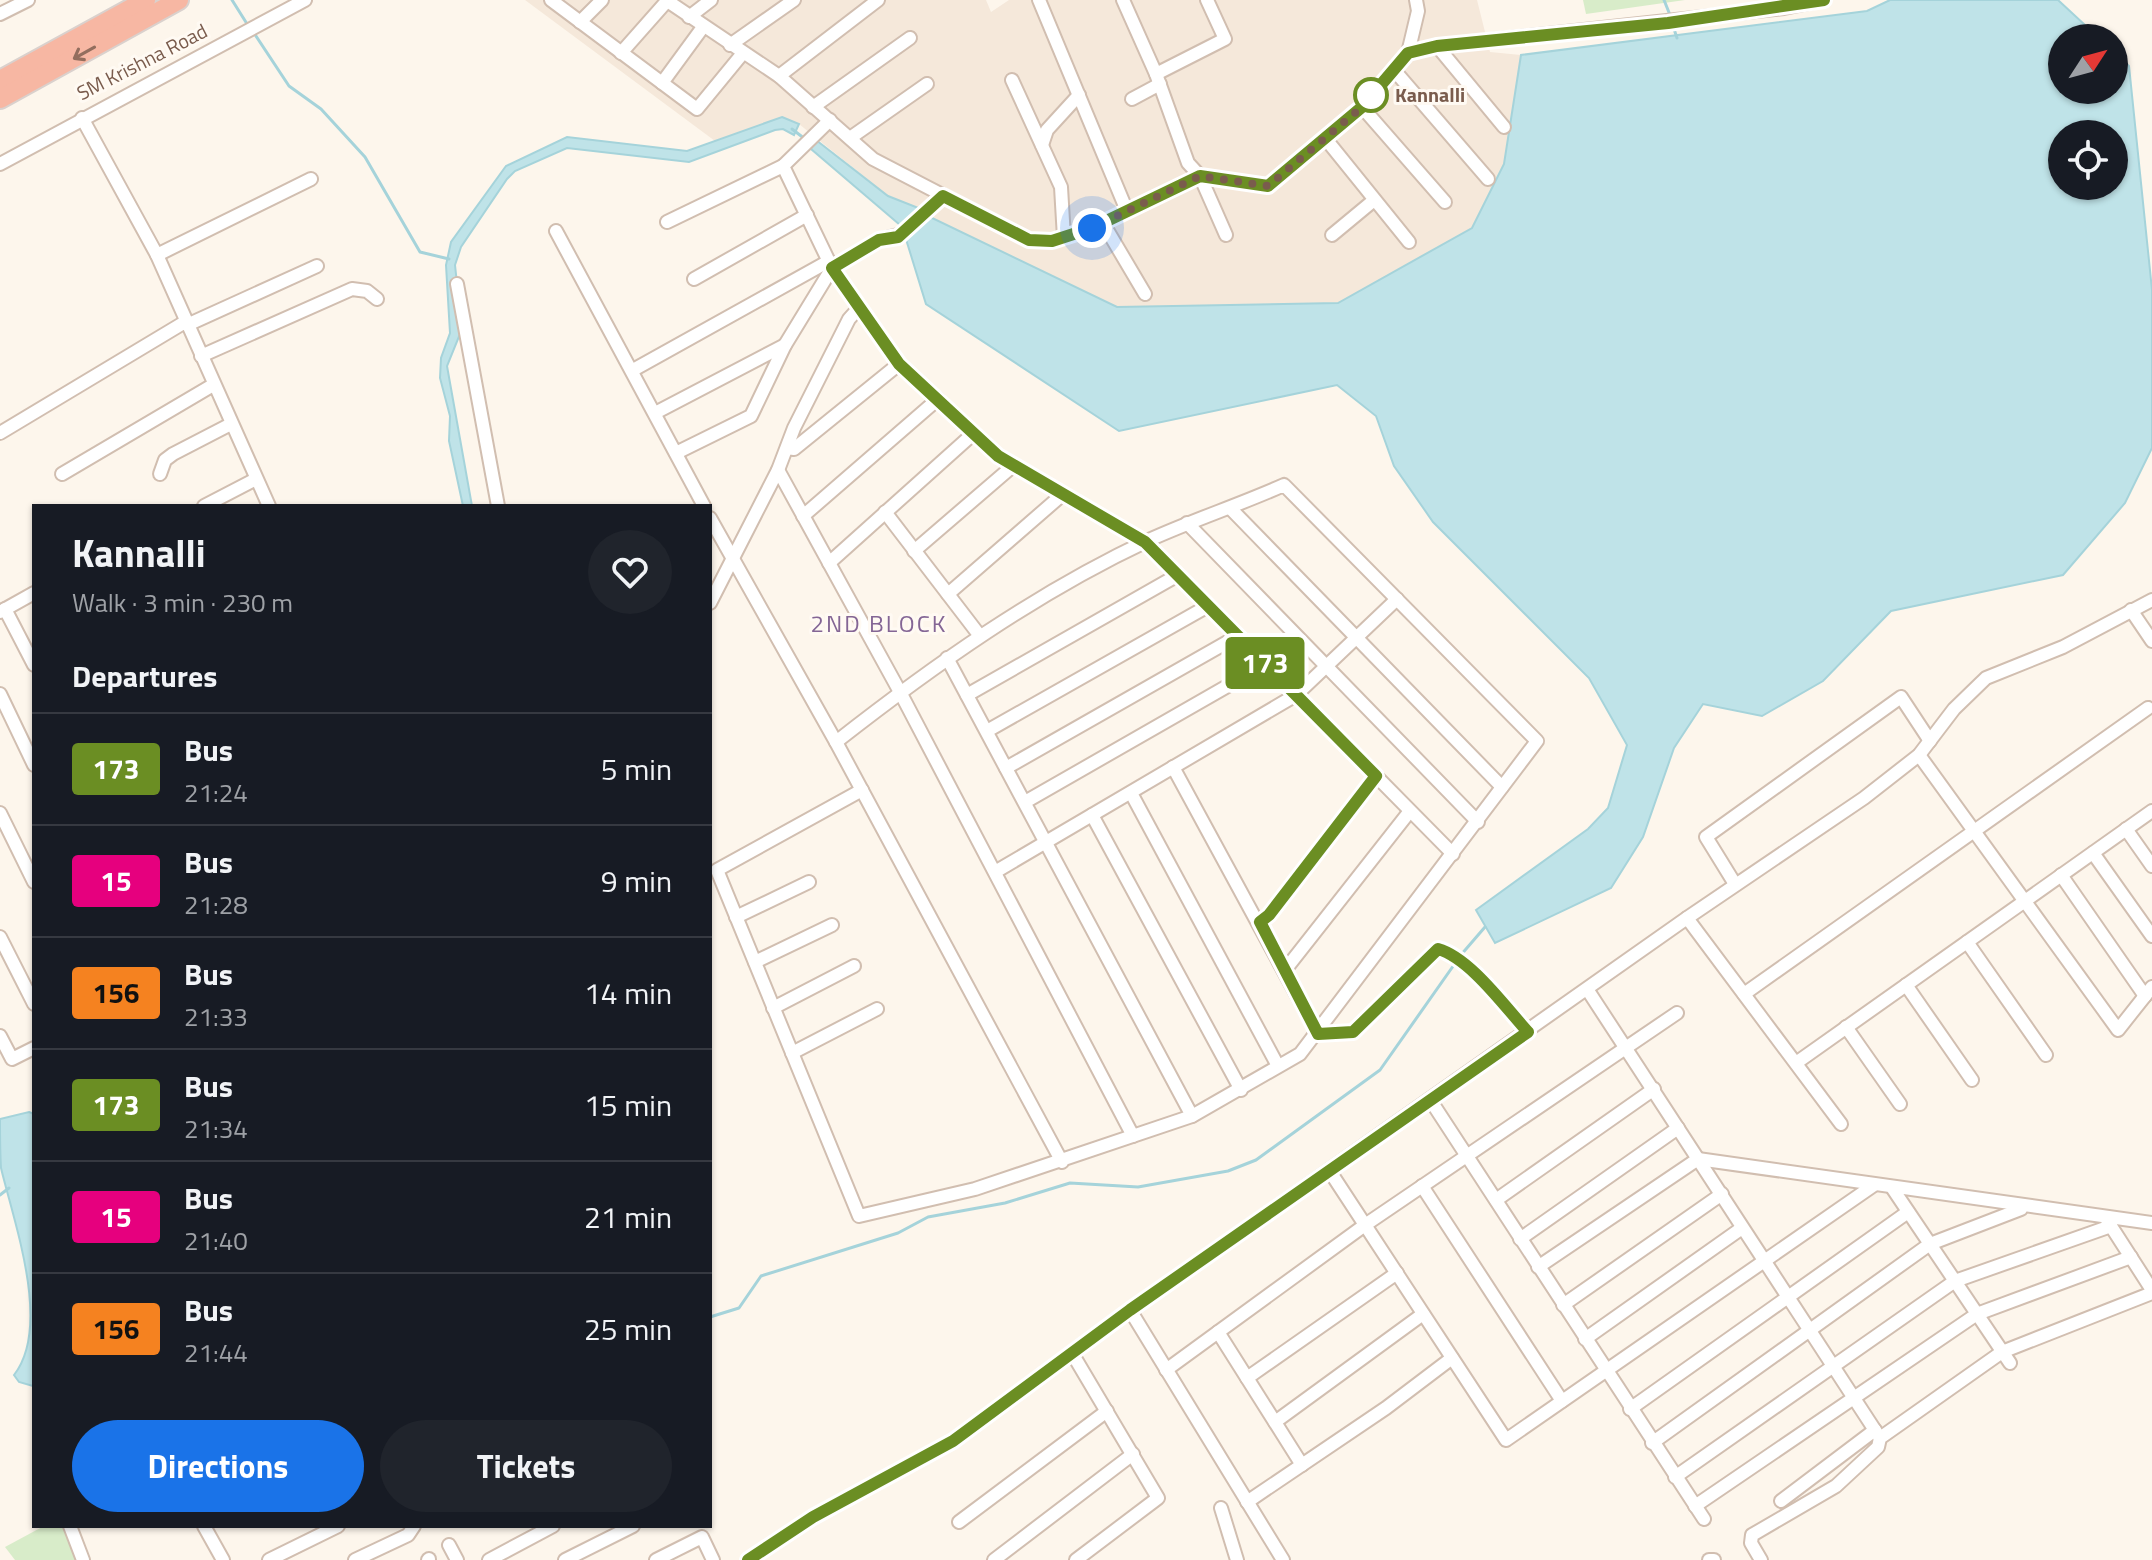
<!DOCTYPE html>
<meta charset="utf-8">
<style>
:root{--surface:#171b24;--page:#20242c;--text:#f1f3f6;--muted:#9ea1a6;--line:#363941;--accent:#1a73e8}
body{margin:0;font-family:"Titillium Web",sans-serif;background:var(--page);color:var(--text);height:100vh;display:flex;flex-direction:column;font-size:30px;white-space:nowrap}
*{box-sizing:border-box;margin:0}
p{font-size:26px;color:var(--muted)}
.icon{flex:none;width:44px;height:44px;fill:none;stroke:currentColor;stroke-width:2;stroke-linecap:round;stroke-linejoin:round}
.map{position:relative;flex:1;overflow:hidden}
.drawer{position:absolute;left:32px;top:504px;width:680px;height:1024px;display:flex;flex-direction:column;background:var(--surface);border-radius:0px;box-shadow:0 2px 6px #0004}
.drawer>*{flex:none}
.badge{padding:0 16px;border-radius:6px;font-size:28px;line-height:52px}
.needle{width:52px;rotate:54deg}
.controls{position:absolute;left:2048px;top:24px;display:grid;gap:16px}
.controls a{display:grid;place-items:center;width:80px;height:80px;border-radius:50%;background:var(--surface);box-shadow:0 2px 6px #0004;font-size:40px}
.you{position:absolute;width:40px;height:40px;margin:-20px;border:6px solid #fff;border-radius:50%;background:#1a73e8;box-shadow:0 0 0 12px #1a73e833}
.map>.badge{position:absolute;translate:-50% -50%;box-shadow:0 0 0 4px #fff}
h2{padding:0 40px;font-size:30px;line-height:72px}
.round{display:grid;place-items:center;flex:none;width:84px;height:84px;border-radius:42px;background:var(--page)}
.headline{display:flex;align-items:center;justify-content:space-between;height:136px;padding:0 40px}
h1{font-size:38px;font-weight:700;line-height:60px}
.action{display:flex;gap:16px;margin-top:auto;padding:16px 40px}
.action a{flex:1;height:92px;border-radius:48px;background:var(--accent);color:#fff;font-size:32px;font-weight:700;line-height:92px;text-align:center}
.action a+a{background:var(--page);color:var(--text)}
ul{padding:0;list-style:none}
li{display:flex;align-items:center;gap:24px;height:112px;padding:0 40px;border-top:2px solid var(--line)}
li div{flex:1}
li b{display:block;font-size:30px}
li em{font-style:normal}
li .badge{min-width:88px;font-weight:700;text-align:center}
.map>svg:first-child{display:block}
</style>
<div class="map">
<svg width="2152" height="1560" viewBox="0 0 2152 1560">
<rect width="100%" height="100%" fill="#fdf6ec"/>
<!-- residential -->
<path fill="#f5e8da" d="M525,0H986L991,12L1009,0H1477L1490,52L1521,55L1504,164L1472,228L1338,303L1117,307L926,215L921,209L888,196L799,124L782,117L715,141Z"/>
<!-- green -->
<g fill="#d8ecc9">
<path d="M1583,0H1685L1586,14Z"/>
<path d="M44,1526H64L80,1560H15L5,1547Z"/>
</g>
<!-- water -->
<g fill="#bfe3e8" stroke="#a5d3da" stroke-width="2" fill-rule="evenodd">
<path d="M1890,0H2058L2099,38H2062V90H2114V52L2129,66L2152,290V448L2125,503L2063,575L1891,611L1823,681L1762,716L1703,704L1674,748L1643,837L1611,888L1495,943L1476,910L1588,829L1608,808L1627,745L1589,678L1433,522L1394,466L1376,416L1337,385L1119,431L926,304L905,236L926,215L1117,307L1338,303L1472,228L1504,164L1521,55L1867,11ZM2062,134H2114V186H2062Z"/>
<path d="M782,117L799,124L794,135L783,129L775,130L689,162L567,148L515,171L507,179L461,247L455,265L462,329L447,366L472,506H463L449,441L450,416L440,378L441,358L450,333L446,265L451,242L506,166L567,137L687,151Z"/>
<path d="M816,140L888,196L921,209L900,225L811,149Z"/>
<path d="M29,1112L34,1114V1451L33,1386L19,1382L14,1375C52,1326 14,1223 1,1168C0,1152 0,1134 0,1119Z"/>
</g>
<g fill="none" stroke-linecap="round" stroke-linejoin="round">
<!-- stream -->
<g stroke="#a5d3da" stroke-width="3">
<path d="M232,0L249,27"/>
<path d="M1664,0L1670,15"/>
<path d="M1672,23L1677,38"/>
<path d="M254,33L289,86L321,109L365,157L420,252L449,259"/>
<path d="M792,129L805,139"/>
<path d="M1460,956L1485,927"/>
<path d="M0,1195L9,1188"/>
<path d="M710,1317L739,1308L761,1276L898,1233L928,1217L1005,1203L1070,1183L1138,1187L1228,1171L1256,1160L1380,1070L1456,962"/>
</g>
<!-- minor casing -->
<g stroke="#d1beb0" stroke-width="16">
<g id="minor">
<path d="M551,0L697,109L743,53"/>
<path d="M666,0L779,76L873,159L1029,240L1052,241L1092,228L1200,176L1268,186L1362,107L1408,53L1437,46L1784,8L1824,0"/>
<path d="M1039,0L1127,211"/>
<path d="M1123,0L1156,74L1188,163L1200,176L1226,235"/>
<path d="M0,14L28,0"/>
<path d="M689,17L711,0"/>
<path d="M580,22L602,0"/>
<path d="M730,45L794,0"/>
<path d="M1437,46L1504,127"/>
<path d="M621,53L667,1"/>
<path d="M1408,53L1418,11L1416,0"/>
<path d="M1394,70L1488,179"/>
<path d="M1156,74L1225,39L1207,0"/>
<path d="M779,76L878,0"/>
<path d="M1012,80L1061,187L1064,238"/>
<path d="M662,83L703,27"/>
<path d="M1132,99L1160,84"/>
<path d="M813,107L910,38"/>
<path d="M1362,107L1445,202"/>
<path d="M82,118L157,255L269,506"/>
<path d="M830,120L783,166L832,268L899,364L998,456L1145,542L1453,854"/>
<path d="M850,138L927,84"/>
<path d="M1325,138L1409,242"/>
<path d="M1042,145L1047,130L1079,95"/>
<path d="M0,164L305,0"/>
<path d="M667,222L783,166"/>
<path d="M1103,223L1145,294"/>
<path d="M556,231L704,506"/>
<path d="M1332,235L1373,201"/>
<path d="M157,255L311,179"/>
<path d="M694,279L807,215"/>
<path d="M457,284L498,506"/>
<path d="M187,325L317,266"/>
<path d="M201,356L352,289L367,291L377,299"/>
<path d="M633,370L829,261"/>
<path d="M655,413L785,345"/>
<path d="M0,433L185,322"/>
<path d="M787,448L794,449L899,364"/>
<path d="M676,453L751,416L785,345L832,268L879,240L902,234L943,196"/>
<path d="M778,470L900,692L1133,1136"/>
<path d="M62,474L213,385"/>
<path d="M160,474L165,460L173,454L231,424"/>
<path d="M204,506L256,479"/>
<path d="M1231,509L1502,787"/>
<path d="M885,512L980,636"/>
<path d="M803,516L938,399"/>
<path d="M710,518L836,742L1062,1162"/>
<path d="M1187,523L1478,822"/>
<path d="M914,551L1014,465"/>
<path d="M829,563L974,433"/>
<path d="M948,594L1063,494"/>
<path d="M710,603L778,470L794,428L849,319L858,309"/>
<path d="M5,609L34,665"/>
<path d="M2131,610L2152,641"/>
<path d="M0,612L34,593"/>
<path d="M947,658L1192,1116"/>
<path d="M0,694L34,765"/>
<path d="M967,695L1178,575"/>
<path d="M987,731L1208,606"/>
<path d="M836,742C933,666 1036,593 1149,540C1193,520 1239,505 1284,485L1537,741L1300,1054L1192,1116L975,1189L859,1216L717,870L862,790"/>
<path d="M1919,755L2118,1030L2152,987"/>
<path d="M1173,767L1318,1034L1353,1032L1438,949C1469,957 1505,1008 1528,1032"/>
<path d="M1006,768L1238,636"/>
<path d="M1131,793L1278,1066"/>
<path d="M1025,802L1266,664"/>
<path d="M0,813L34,882"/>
<path d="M1092,815L1241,1090"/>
<path d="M2126,829L2152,866"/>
<path d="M2093,853L2152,936"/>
<path d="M995,872L1296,695L1397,599"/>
<path d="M2061,875L2145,996"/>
<path d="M1735,884L1706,837L1901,697L1930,741"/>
<path d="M736,917L809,882"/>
<path d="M1687,918L1841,1124"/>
<path d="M1260,922L1269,915L1376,776"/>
<path d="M0,937L34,1004"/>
<path d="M1967,942L2046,1055"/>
<path d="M755,962L832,925"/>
<path d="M1285,970L1410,811"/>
<path d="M1906,985L1972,1080"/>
<path d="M1587,989L1880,1438"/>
<path d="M1744,994L2148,708"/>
<path d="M773,1008L854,966"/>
<path d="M1846,1027L1900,1104"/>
<path d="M0,1036L12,1059L34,1048"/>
<path d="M792,1053L877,1009"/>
<path d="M1796,1063L2152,811"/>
<path d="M1431,1101L1704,1519"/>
<path d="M1329,1170L1506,1440L1874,1185"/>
<path d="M1422,1186L1562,1401"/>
<path d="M1893,1189L2010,1363"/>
<path d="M1496,1200L1654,1089"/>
<path d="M2107,1220L2152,1290"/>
<path d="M1520,1239L1678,1128"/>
<path d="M1538,1267L1698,1159L2152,1223"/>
<path d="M1563,1305L1722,1194"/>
<path d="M1130,1310L1283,1560"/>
<path d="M1218,1332L1302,1465"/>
<path d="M1585,1339L1742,1228"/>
<path d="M1072,1353L1158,1498L1076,1560"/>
<path d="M1166,1370L1365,1225L1677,1013"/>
<path d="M1247,1378L1397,1273"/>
<path d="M1630,1409L1908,1212"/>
<path d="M1275,1422L1423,1314"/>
<path d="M1652,1443L1930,1244L2021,1209"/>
<path d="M1675,1477L1955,1281L2111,1226"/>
<path d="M1781,1501L1875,1430"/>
<path d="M1247,1502L1386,1408L1452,1358"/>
<path d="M1695,1506L1977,1314L2131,1257"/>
<path d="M1221,1508L1237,1560"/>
<path d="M959,1522L1107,1411"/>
<path d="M70,1526L83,1560"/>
<path d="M204,1526L223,1560"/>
<path d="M449,1545L457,1560"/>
<path d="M269,1560L338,1526"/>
<path d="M355,1560L408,1535L414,1526"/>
<path d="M428,1560L429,1559"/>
<path d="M489,1560L553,1526"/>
<path d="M565,1560L633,1526"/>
<path d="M656,1560L702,1537L713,1560"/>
<path d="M748,1560L813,1517L953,1441L1130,1310L1687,918L1864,798L1919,755L1954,709L1986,678L2063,647L2152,600"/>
<path d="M994,1560L1133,1454"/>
<path d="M1709,1560H1714"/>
<path d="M1761,1560L1751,1543L1752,1535L1836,1486L1878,1447L1880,1438L2002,1352L2152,1293"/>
</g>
</g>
<!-- highway casing -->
<g stroke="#dad1cd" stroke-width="22">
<g id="highway">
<path d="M0,80L146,0"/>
<path d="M0,99L179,0"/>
</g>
</g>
<!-- minor -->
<use href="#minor" stroke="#fff" stroke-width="12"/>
<!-- highway -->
<use href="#highway" stroke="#f7b7a3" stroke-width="18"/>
</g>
<!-- one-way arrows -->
<defs><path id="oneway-shaft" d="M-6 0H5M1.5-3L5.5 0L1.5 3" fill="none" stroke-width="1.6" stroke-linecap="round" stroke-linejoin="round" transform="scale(2)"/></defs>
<use stroke="#936e5e" href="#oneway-shaft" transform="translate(84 53) rotate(151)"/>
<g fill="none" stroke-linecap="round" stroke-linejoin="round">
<!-- line casing -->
<g stroke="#fff" stroke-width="18">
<path id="line" d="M748,1560L813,1517L953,1441L1130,1310L1528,1032C1505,1007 1470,958 1438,949L1353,1032L1318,1034L1260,922L1269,915L1376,776L1145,542L998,456L899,364L832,268L879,240L898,237L943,196L1029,240L1052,241L1092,228L1200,176L1268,186L1362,107L1408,53L1437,46L1668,23L1824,0"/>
</g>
<!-- line -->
<use href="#line" stroke="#6b8e23" stroke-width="12"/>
<!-- walk -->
<path stroke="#7a5c4d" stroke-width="8" stroke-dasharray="0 14.4" d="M1092,228L1200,176L1268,186L1362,107L1378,88L1371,95"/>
</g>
<!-- markers -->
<circle fill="#fff" stroke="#6b8e23" stroke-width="4" cx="1371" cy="95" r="16"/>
<g text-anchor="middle" stroke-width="6" stroke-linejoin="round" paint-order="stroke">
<!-- street labels -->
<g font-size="20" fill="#7a5c4d" stroke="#fffaf3">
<text transform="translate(142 62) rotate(-27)" y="7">SM Krishna Road</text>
</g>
<!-- stop labels -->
<g font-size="20" font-weight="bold" fill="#7a5c4d" stroke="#fffaf3" text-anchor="start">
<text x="1395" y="102">Kannalli</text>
</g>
<!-- quarter labels -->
<g font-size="24" letter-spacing="2" fill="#846695" stroke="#fffaf3">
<text x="879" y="632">2ND BLOCK</text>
</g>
</g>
</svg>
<div class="controls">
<a><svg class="needle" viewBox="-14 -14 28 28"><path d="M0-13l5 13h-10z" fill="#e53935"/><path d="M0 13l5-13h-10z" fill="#9ea1a6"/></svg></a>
<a><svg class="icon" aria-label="locate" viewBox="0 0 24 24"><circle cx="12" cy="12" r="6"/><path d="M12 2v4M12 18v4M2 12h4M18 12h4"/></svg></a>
</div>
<div class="you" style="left:1092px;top:228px"></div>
<b class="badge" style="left:1265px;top:663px;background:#6b8e23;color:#fff">173</b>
<section class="drawer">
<div class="headline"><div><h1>Kannalli</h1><p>Walk · 3 min · 230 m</p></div><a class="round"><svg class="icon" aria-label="heart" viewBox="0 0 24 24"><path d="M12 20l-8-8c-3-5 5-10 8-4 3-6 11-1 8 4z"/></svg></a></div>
<h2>Departures</h2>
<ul>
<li><span class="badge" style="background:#6b8e23;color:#fff">173</span><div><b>Bus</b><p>21:24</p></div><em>5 min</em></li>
<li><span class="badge" style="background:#e6007e;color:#fff">15</span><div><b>Bus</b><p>21:28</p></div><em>9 min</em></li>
<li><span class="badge" style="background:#f58220;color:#111">156</span><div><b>Bus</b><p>21:33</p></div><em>14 min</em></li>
<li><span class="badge" style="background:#6b8e23;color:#fff">173</span><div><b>Bus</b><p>21:34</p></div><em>15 min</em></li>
<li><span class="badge" style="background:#e6007e;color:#fff">15</span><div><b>Bus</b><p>21:40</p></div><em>21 min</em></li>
<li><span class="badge" style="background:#f58220;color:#111">156</span><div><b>Bus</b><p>21:44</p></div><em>25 min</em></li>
</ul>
<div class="action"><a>Directions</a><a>Tickets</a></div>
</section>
</div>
